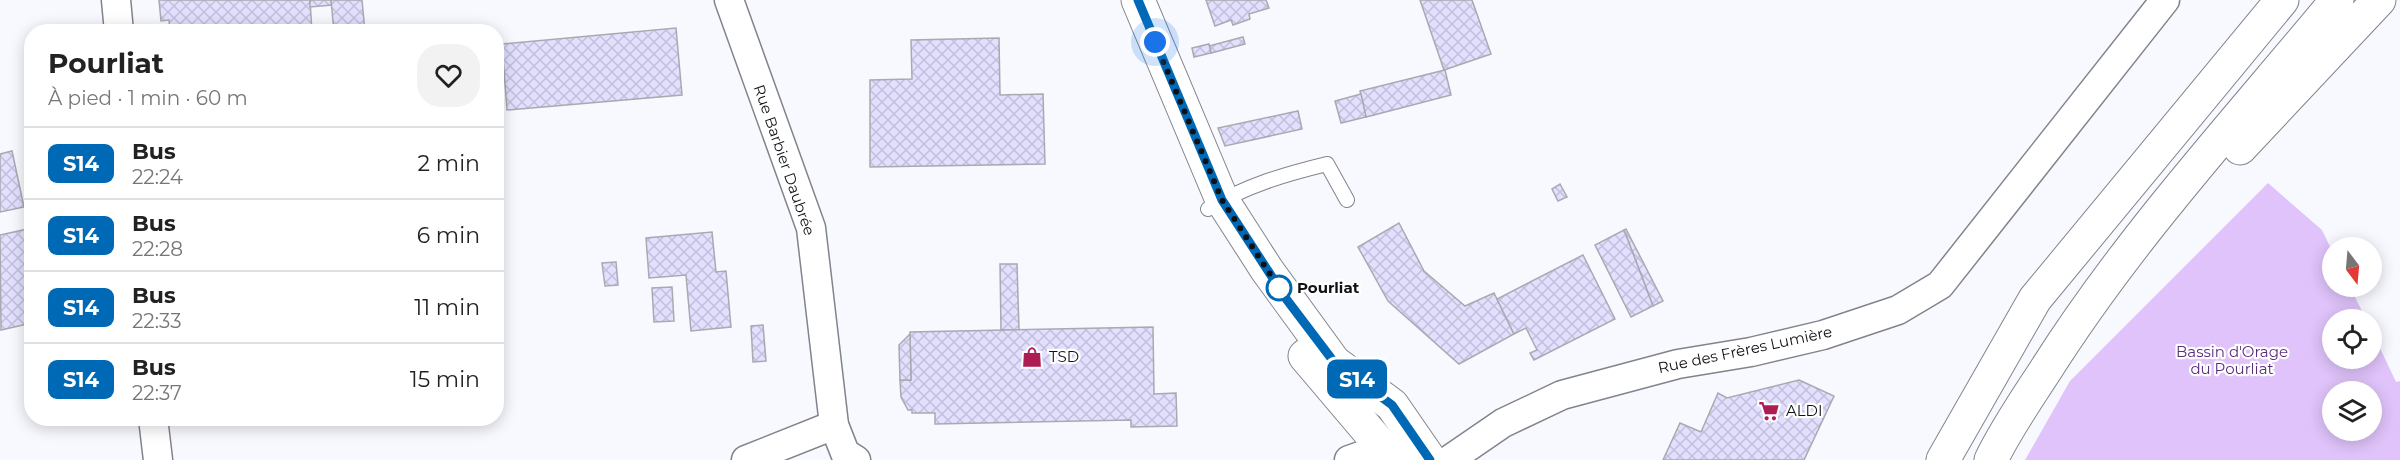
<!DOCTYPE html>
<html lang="fr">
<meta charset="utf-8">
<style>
:root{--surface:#fff;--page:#f2f2f2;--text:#222;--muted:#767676;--line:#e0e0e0}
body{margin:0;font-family:Montserrat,sans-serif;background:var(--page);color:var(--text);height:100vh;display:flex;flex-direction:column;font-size:22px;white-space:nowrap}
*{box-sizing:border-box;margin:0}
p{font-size:20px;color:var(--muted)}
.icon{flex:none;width:33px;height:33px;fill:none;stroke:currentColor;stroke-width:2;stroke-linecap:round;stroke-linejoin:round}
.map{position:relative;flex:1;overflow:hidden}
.sheet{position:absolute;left:24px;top:24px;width:480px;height:402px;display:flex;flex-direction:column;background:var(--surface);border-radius:24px;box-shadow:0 3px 15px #0003}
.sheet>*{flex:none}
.badge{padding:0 12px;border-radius:9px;font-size:21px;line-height:39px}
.needle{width:39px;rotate:164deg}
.controls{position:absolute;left:2322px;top:237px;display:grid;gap:12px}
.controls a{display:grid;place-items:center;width:60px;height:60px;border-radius:50%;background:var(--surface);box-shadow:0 3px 15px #0003;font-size:30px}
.you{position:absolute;width:30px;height:30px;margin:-15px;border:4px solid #fff;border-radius:50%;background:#1a73e8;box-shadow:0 0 0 9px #1a73e833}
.map>.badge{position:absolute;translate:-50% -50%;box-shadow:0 0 0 3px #fff}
.round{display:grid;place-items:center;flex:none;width:63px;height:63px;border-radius:24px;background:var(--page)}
.headline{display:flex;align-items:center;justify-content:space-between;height:102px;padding:0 24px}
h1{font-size:28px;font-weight:700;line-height:45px}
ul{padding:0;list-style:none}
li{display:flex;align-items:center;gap:18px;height:72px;padding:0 24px;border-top:2px solid var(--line)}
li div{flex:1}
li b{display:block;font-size:22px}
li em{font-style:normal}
li .badge{min-width:66px;font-weight:700;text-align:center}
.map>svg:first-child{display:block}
</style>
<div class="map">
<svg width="2400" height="460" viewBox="0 0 2400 460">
<defs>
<pattern id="building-cross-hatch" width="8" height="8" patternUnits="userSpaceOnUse" patternTransform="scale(1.5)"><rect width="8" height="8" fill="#e2e0fe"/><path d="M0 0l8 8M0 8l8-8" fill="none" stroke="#c1bfd9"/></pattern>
</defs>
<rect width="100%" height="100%" fill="#f7f9fe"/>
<!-- green -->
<path fill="#dfc3fa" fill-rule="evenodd" d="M2268,183L2322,230L2332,251V286L2350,287L2366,319L2332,320V358H2372V331L2396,382L2400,381V460H2025L2070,381ZM2332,392H2372V430H2332Z"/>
<!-- building -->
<g fill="url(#building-cross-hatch)" stroke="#a9a9b1" stroke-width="1.5">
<path d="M159,0H310L312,32H170L169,20L161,21Z"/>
<path d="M310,0H331L332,5L310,7Z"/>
<path d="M331,0H362L365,32H334Z"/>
<path d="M1206,0H1266L1269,8L1249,14L1250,19L1233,25L1231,20L1215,26Z"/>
<path d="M1420,0H1472L1491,54L1444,70Z"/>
<path d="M676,28L682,95L507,110L502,44Z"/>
<path d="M1243,37L1245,44L1211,53L1209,46Z"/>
<path d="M999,38L1000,95L1043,94L1045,164L870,167V80L912,79L911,40Z"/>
<path d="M1209,44L1211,53L1194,57L1192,48Z"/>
<path d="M1445,70L1451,95L1366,117L1360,91Z"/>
<path d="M1361,94L1366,117L1341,123L1335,101Z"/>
<path d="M1298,111L1302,129L1225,146L1218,128Z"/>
<path d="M12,151L24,207L0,212V154Z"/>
<path d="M1560,184L1567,197L1558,201L1552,189Z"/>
<path d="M1399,223L1424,271L1465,306L1494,293L1514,334L1459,364L1388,301L1358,247Z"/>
<path d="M32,228V323L1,330L0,235Z"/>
<path d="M1626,229L1663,301L1653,306L1624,230Z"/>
<path d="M1624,230L1653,306L1631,317L1595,245Z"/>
<path d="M712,232L716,272L726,271L731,327L691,331L686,275L649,278L646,238Z"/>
<path d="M1583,255L1615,319L1534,360L1530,353L1537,350L1526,328L1514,334L1497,299Z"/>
<path d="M616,262L618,285L605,286L602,263Z"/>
<path d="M1000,264H1017L1019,330H1001Z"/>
<path d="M672,287L674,321L654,322L652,288Z"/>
<path d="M763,325L766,361L753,362L751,326Z"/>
<path d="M1153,327L1154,394L1176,393L1177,426L1131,427V420L935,424V413H912V410H908L901,397L900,380H911L910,332Z"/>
<path d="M910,334L911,380H900L899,345Z"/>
<path d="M1799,380L1834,396L1804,460H1663L1680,423L1701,432L1718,393L1727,398Z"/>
</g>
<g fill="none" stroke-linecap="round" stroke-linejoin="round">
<!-- service casing -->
<g stroke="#81848c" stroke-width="16">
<path id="service" d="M1208,209C1244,186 1286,174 1327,164L1347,200"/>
</g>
<!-- minor casing -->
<g stroke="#81848c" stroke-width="31">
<g id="minor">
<path d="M116,0L119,32"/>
<path d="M729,0L811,228L834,425L845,453L856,460"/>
<path d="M153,418L158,460"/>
<path d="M746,460L834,425"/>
<path d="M1349,460L1383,448L1399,459"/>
<path d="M1449,460L1503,423L1562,395L1678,364L1751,352L1823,335L1898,310L1940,285L2165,0"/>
</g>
</g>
<!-- secondary casing -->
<g stroke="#81848c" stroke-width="35">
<g id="secondary">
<path d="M1138,0L1222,200L1267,270L1334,362L1392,405L1430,460"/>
<path d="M1305,356L1383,448L1391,460"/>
</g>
</g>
<!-- trunk casing -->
<g stroke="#81848c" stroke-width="35">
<g id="trunk">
<path d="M2240,148L2379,0"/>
<path d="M1943,460L2035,299L2282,0"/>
<path d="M1991,460C2006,429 2026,400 2045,371C2129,238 2237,121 2337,0"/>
</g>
</g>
<!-- service -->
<use href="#service" stroke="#fff" stroke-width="14"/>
<!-- minor -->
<use href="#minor" stroke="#fff" stroke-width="28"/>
<!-- secondary -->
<use href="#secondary" stroke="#fff" stroke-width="33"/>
<!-- trunk -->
<use href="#trunk" stroke="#fff" stroke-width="33"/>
</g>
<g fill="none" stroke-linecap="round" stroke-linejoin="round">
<!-- line casing -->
<g stroke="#fff" stroke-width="14">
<path id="line" d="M1138,0L1222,200L1287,300L1334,362L1392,405L1430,460"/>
</g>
<!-- line -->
<use href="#line" stroke="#0069b5" stroke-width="9"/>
<!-- walk -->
<path stroke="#101114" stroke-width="6" stroke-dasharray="0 10.8" d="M1155,42L1222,200L1279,288"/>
</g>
<!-- icons -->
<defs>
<g id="shop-bare" transform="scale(1.62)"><path d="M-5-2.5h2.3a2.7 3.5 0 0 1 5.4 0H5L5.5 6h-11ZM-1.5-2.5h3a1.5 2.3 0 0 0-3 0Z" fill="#ad1d54" stroke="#fff" stroke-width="2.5" paint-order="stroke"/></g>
<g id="supermarket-bare" transform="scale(1.62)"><path d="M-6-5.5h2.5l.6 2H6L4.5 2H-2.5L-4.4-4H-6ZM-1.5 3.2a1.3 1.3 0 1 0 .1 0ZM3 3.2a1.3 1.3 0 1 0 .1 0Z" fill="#ad1d54" stroke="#fff" stroke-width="2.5" paint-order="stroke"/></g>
</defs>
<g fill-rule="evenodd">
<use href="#shop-bare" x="1032" y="357"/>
<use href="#supermarket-bare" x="1769" y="411"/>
</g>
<!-- markers -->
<circle fill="#fff" stroke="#0069b5" stroke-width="3" cx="1279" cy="288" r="12"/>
<g text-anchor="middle" stroke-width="4.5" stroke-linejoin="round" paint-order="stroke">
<!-- street labels -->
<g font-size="15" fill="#101114" stroke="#fff">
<text transform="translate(784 160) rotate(71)" y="5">Rue Barbier Daubrée</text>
<text transform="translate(1745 350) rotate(-12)" y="5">Rue des Frères Lumière</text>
</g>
<!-- stop labels -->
<g font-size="15" font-weight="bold" fill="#101114" stroke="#fff" text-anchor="start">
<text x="1297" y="293">Pourliat</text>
</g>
<!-- park labels -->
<g font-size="15" fill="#5a2d7c" stroke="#fff">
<text x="2232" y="357">Bassin d'Orage<tspan x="2232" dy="17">du Pourliat</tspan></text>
</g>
<!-- poi labels -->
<g font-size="15" fill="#101114" stroke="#fff" text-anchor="start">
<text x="1049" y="362">TSD</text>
<text x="1786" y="416">ALDI</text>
</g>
</g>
</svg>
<div class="controls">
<a><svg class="needle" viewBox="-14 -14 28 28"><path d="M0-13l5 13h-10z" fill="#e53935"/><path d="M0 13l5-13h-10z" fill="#767676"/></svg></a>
<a><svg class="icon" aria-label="locate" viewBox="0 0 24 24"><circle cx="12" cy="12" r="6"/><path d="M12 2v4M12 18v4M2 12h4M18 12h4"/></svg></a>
<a><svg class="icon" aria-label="layers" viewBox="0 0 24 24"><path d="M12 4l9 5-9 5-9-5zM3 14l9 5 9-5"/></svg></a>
</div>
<div class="you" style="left:1155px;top:42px"></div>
<b class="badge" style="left:1357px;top:379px;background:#0069b5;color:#fff">S14</b>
<section class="sheet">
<div class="headline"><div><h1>Pourliat</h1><p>À pied · 1 min · 60 m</p></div><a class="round"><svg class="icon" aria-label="heart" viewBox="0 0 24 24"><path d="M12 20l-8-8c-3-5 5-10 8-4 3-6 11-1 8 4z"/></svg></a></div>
<ul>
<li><span class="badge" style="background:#0069b5;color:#fff">S14</span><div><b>Bus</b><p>22:24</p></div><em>2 min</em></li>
<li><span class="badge" style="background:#0069b5;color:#fff">S14</span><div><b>Bus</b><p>22:28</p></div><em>6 min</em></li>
<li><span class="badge" style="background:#0069b5;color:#fff">S14</span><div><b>Bus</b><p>22:33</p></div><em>11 min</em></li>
<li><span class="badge" style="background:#0069b5;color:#fff">S14</span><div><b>Bus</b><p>22:37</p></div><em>15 min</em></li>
</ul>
</section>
</div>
